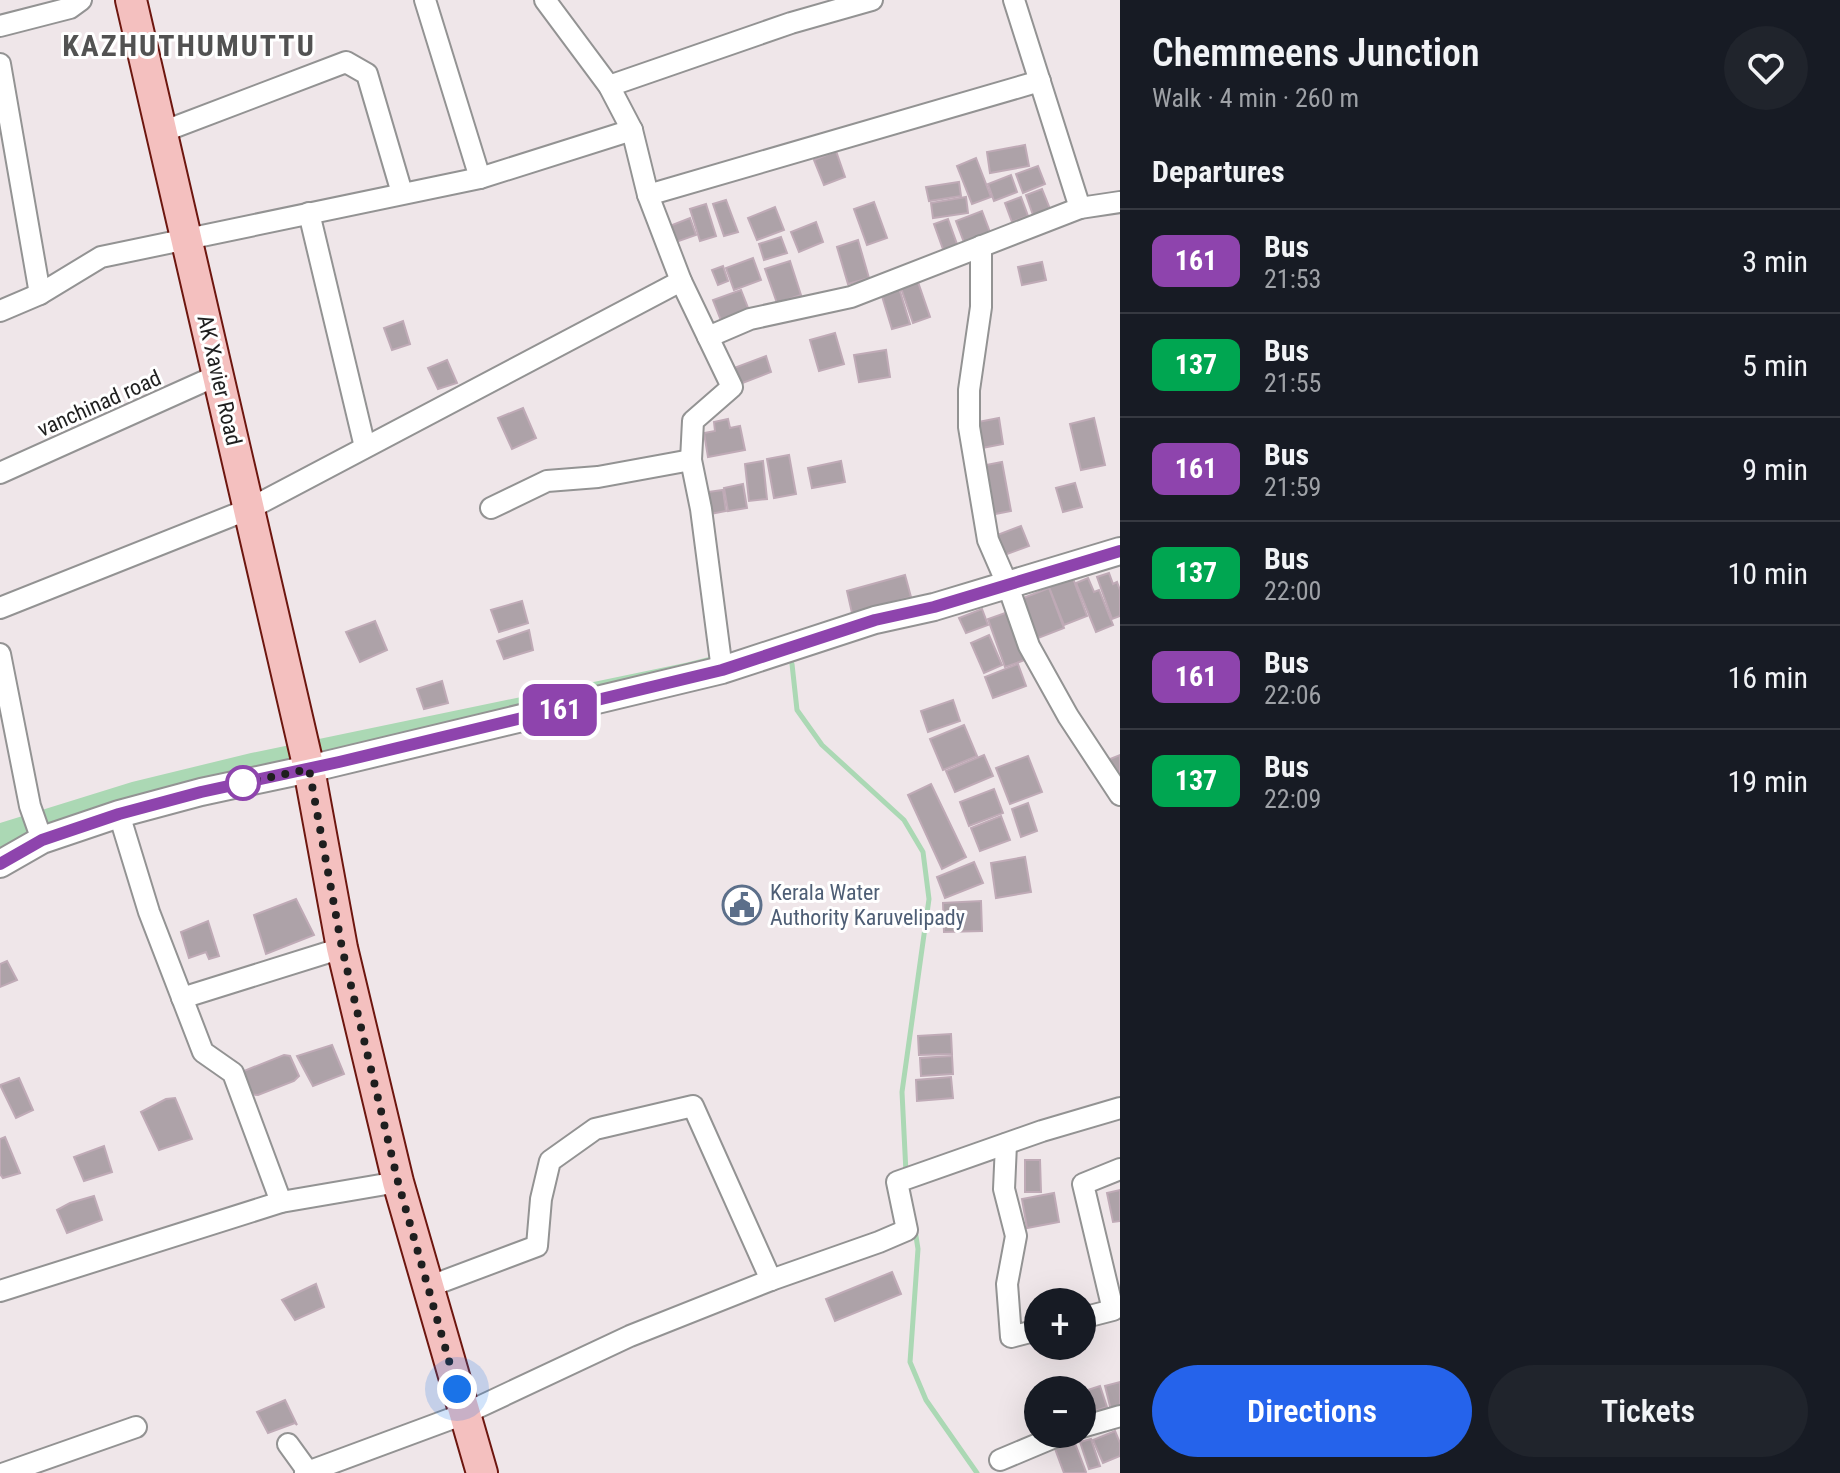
<!DOCTYPE html>
<meta charset="utf-8">
<style>
:root{--surface:#171b24;--page:#20242c;--text:#f1f3f6;--muted:#9ea1a6;--line:#363941;--accent:#2563eb}
body{margin:0;font-family:"Roboto Condensed",sans-serif;background:var(--page);color:var(--text);height:100vh;display:flex;flex-direction:column;font-size:30px;white-space:nowrap}
*{box-sizing:border-box;margin:0}
p{font-size:26px;color:var(--muted)}
.icon{flex:none;width:44px;height:44px;fill:none;stroke:currentColor;stroke-width:2;stroke-linecap:round;stroke-linejoin:round}
.map{position:relative;flex:1;overflow:hidden}
.drawer{display:flex;flex-direction:column;background:var(--surface);width:720px}
.drawer>*{flex:none}
.badge{padding:0 16px;border-radius:12px;font-size:28px;line-height:52px}
.controls{position:absolute;left:1024px;top:1288px;display:grid;gap:16px}
.controls a{display:grid;place-items:center;width:72px;height:72px;border-radius:50%;background:var(--surface);box-shadow:0 8px 32px #0002;font-size:40px}
.you{position:absolute;width:40px;height:40px;margin:-20px;border:6px solid #fff;border-radius:50%;background:#1a73e8;box-shadow:0 0 0 12px #1a73e833}
.map>.badge{position:absolute;translate:-50% -50%;box-shadow:0 0 0 4px #fff}
h2{padding:0 32px;font-size:30px;line-height:72px}
.round{display:grid;place-items:center;flex:none;width:84px;height:84px;border-radius:42px;background:var(--page)}
.summary{display:flex;align-items:center;justify-content:space-between;height:136px;padding:0 32px}
h1{font-size:38px;font-weight:600;line-height:60px}
.action{display:flex;gap:16px;margin-top:auto;padding:16px 32px}
.action a{flex:1;height:92px;border-radius:48px;background:var(--accent);color:#fff;font-size:32px;font-weight:600;line-height:92px;text-align:center}
.action a+a{background:var(--page);color:var(--text)}
ul{padding:0;list-style:none}
li{display:flex;align-items:center;gap:24px;height:104px;padding:0 32px;border-top:2px solid var(--line)}
li div{flex:1}
li b{display:block;font-size:30px}
li em{font-style:normal}
li .badge{min-width:88px;font-weight:700;text-align:center}
main{display:flex;flex:1;min-height:0}
.map>svg:first-child{display:block}
</style>
<main>
<div class="map">
<svg width="1120" height="1473" viewBox="0 0 1120 1473">
<rect width="100%" height="100%" fill="#efe6e9"/>
<!-- water -->
<path fill="#abd8b4" d="M1091,568L325,753L260,766L128,800L0,851V823L132,782L251,753L685,663L996,585Z"/>
<g fill="none" stroke-linecap="round" stroke-linejoin="round">
<!-- stream -->
<g stroke="#abd8b4" stroke-width="5">
<path d="M792,664L797,710L822,745L904,820L923,852L929,899L902,1092L906,1173"/>
<path d="M915,1230L918,1249L910,1362L926,1400L977,1473"/>
</g>
</g>
<!-- building -->
<g fill="#ada2a8" stroke="#bfaab6" stroke-width="2">
<path d="M1025,145L1029,166L990,173L987,152Z"/>
<path d="M836,151L845,177L824,185L814,160Z"/>
<path d="M976,158L991,197L972,204L957,166Z"/>
<path d="M1038,166L1045,184L1023,193L1016,174Z"/>
<path d="M1011,175L1017,192L994,201L988,184Z"/>
<path d="M959,182L961,196L929,201L926,187Z"/>
<path d="M1042,189L1050,209L1033,215L1026,195Z"/>
<path d="M966,197L968,213L933,218L931,203Z"/>
<path d="M1021,197L1028,216L1012,222L1005,203Z"/>
<path d="M726,200L738,232L724,236L713,204Z"/>
<path d="M874,202L887,238L867,245L854,209Z"/>
<path d="M706,204L716,236L700,241L690,209Z"/>
<path d="M775,207L784,230L757,240L748,218Z"/>
<path d="M982,211L991,235L965,245L956,221Z"/>
<path d="M690,218L696,235L673,243L667,227Z"/>
<path d="M948,219L958,247L944,252L934,224Z"/>
<path d="M816,222L823,242L799,252L791,232Z"/>
<path d="M781,237L787,253L764,260L759,244Z"/>
<path d="M858,240L869,278L848,284L837,247Z"/>
<path d="M753,258L761,280L734,290L726,268Z"/>
<path d="M790,261L801,295L777,303L765,269Z"/>
<path d="M1042,262L1046,280L1022,285L1018,267Z"/>
<path d="M723,266L728,281L718,285L712,270Z"/>
<path d="M918,282L930,317L913,323L901,288Z"/>
<path d="M899,288L910,324L892,329L881,293Z"/>
<path d="M741,290L750,313L722,323L713,300Z"/>
<path d="M403,321L410,344L392,350L384,328Z"/>
<path d="M835,333L844,364L819,371L810,340Z"/>
<path d="M886,350L890,377L859,382L854,355Z"/>
<path d="M766,356L771,372L740,384L734,368Z"/>
<path d="M447,360L457,383L438,389L428,368Z"/>
<path d="M523,408L536,438L512,449L498,418Z"/>
<path d="M999,418L1003,444L982,448L978,422Z"/>
<path d="M1094,418L1105,465L1081,470L1070,424Z"/>
<path d="M728,419L730,428L740,426L745,450L708,457L704,433L715,431L714,422Z"/>
<path d="M789,455L796,494L774,498L767,459Z"/>
<path d="M763,461L767,499L749,501L745,464Z"/>
<path d="M841,461L845,482L812,488L808,468Z"/>
<path d="M1002,462L1011,511L990,515L981,466Z"/>
<path d="M1075,483L1082,507L1063,512L1056,488Z"/>
<path d="M743,484L747,508L728,511L724,488Z"/>
<path d="M723,490L726,511L705,515L701,493Z"/>
<path d="M1021,526L1029,546L999,557L992,537Z"/>
<path d="M1071,573L1087,616L1064,625L1047,582Z"/>
<path d="M1109,573L1113,584L1117,582L1120,590V616L1112,619L1097,577Z"/>
<path d="M905,575L911,597L852,613L847,591Z"/>
<path d="M1088,578L1094,592L1099,590L1113,625L1096,632L1076,583Z"/>
<path d="M1049,588L1064,628L1033,640L1018,600Z"/>
<path d="M522,601L528,623L499,632L491,610Z"/>
<path d="M982,609L988,625L966,633L959,618Z"/>
<path d="M1008,612L1025,660L1005,667L988,619Z"/>
<path d="M375,621L387,650L360,662L346,632Z"/>
<path d="M529,630L533,650L504,659L497,641Z"/>
<path d="M989,635L1002,665L984,673L971,643Z"/>
<path d="M1018,664L1026,686L993,698L985,677Z"/>
<path d="M442,681L448,703L424,709L417,689Z"/>
<path d="M953,700L960,721L928,732L921,711Z"/>
<path d="M964,725L977,756L943,770L930,739Z"/>
<path d="M984,755L993,776L955,792L946,771Z"/>
<path d="M1120,755V777L1117,778L1110,759Z"/>
<path d="M1028,756L1042,792L1010,804L996,768Z"/>
<path d="M931,784L966,857L942,869L908,795Z"/>
<path d="M994,789L1003,813L969,826L960,802Z"/>
<path d="M1028,803L1037,831L1021,837L1012,809Z"/>
<path d="M1001,816L1010,840L980,851L971,828Z"/>
<path d="M1025,857L1031,892L996,898L991,863Z"/>
<path d="M974,862L983,883L945,898L937,877Z"/>
<path d="M296,899L314,935L266,954L254,915Z"/>
<path d="M981,901L982,931L944,932L943,903Z"/>
<path d="M208,921L219,956L209,959L206,952L189,958L181,932Z"/>
<path d="M7,961L17,980L0,987V964Z"/>
<path d="M951,1034L952,1054L919,1055L918,1036Z"/>
<path d="M332,1045L344,1074L313,1086L297,1056Z"/>
<path d="M284,1055L290,1056L299,1076L294,1081L258,1095L245,1094L239,1073Z"/>
<path d="M952,1056L953,1074L921,1076L920,1058Z"/>
<path d="M951,1077L953,1098L917,1101L916,1080Z"/>
<path d="M19,1078L33,1110L16,1118L0,1085Z"/>
<path d="M175,1098L192,1139L159,1150L141,1112L166,1099Z"/>
<path d="M5,1137L20,1173L3,1178L0,1174V1139Z"/>
<path d="M104,1146L112,1172L84,1181L74,1157Z"/>
<path d="M1025,1160H1040L1041,1192H1025Z"/>
<path d="M1120,1190V1221L1113,1222L1107,1193Z"/>
<path d="M1054,1193L1059,1222L1027,1228L1022,1199Z"/>
<path d="M94,1196L102,1220L67,1233L57,1210L70,1203Z"/>
<path d="M892,1272L901,1294L835,1321L826,1299Z"/>
<path d="M316,1284L324,1307L295,1320L282,1300Z"/>
<path d="M1120,1382V1408L1111,1410L1105,1386Z"/>
<path d="M1100,1386L1107,1407L1092,1412L1085,1391Z"/>
<path d="M285,1400L297,1425L295,1423L268,1433L257,1412Z"/>
<path d="M1115,1431L1120,1443V1456L1103,1463L1093,1440Z"/>
<path d="M1073,1438L1086,1472L1085,1473H1064L1054,1446Z"/>
<path d="M1091,1439L1100,1466L1089,1469L1080,1442Z"/>
</g>
<g fill="none" stroke-linecap="round" stroke-linejoin="round">
<!-- minor casing -->
<g stroke="#939393" stroke-width="24">
<g id="minor">
<path d="M425,0L480,178"/>
<path d="M545,0L609,86L632,130L648,195L681,281L732,387L693,421L691,460L701,509L722,670"/>
<path d="M1014,0L1080,208"/>
<path d="M0,26L70,8L81,0"/>
<path d="M0,64L40,294"/>
<path d="M609,86L791,23L872,0"/>
<path d="M162,132L346,62L367,74L402,193"/>
<path d="M648,195L1040,81"/>
<path d="M309,213L365,447"/>
<path d="M981,246V307L969,390V427L988,540L1008,586L1029,646L1068,716L1120,795"/>
<path d="M0,311L40,294L101,257L480,178L632,130"/>
<path d="M708,337L750,319L851,297L1080,208L1120,202"/>
<path d="M0,473L218,375"/>
<path d="M491,508L547,481L598,477L691,460"/>
<path d="M0,608L249,509L681,281"/>
<path d="M0,654L30,806L42,840"/>
<path d="M119,814L149,912L203,1052L233,1073L281,1202"/>
<path d="M182,998L342,948"/>
<path d="M1006,1144L1004,1189L1016,1236L1007,1284L1011,1337L1038,1330"/>
<path d="M428,1287L537,1246L541,1199L550,1161L595,1129L693,1106L771,1280"/>
<path d="M0,1291L281,1202L398,1182"/>
<path d="M1082,1318L1113,1310L1083,1184L1120,1169"/>
<path d="M1082,1427L1120,1416"/>
<path d="M288,1444L309,1473"/>
<path d="M1000,1460L1062,1434"/>
<path d="M5,1473L136,1427"/>
<path d="M305,1473L464,1414L630,1336L771,1280L879,1242L907,1230L897,1182L1042,1131L1120,1108"/>
</g>
</g>
<!-- tertiary casing -->
<g stroke="#939393" stroke-width="30">
<path id="tertiary" d="M0,864L42,840L119,814L201,792L309,769L722,670L875,620L934,607L1120,551"/>
</g>
<!-- secondary casing -->
<g stroke="#6d160f" stroke-width="34">
<path id="secondary" d="M131,0L309,769L342,948L398,1182L482,1473"/>
</g>
<!-- minor -->
<use href="#minor" stroke="#fff" stroke-width="20"/>
<!-- tertiary -->
<use href="#tertiary" stroke="#fff" stroke-width="26"/>
<!-- secondary -->
<use href="#secondary" stroke="#f4c0bf" stroke-width="30"/>
</g>
<g fill="none" stroke-linecap="round" stroke-linejoin="round">
<!-- line casing -->
<g stroke="#fff" stroke-width="18">
<path id="line" d="M0,864L42,840L119,814L201,792L339,762L722,670L875,620L934,607L1120,551"/>
</g>
<!-- line -->
<use href="#line" stroke="#8e44ad" stroke-width="12"/>
<!-- walk -->
<path stroke="#1f1f1f" stroke-width="8" stroke-dasharray="0 14.4" d="M243,783L309,769L342,948L398,1182L457,1389"/>
</g>
<!-- icons -->
<defs>
<g id="civic-ring" transform="scale(2)"><circle r="9.5" fill="#fff" stroke="#5c6f8a" stroke-width="1.5"/><path d="M-.6-6.5H3V-4.5H.6V-3L4-1V1h2V6H-6V1h2V-1L-.6-3ZM-1.2 2.5V6h2.4V2.5Z" fill="#5c6f8a"/></g>
</defs>
<g fill-rule="evenodd">
<use href="#civic-ring" x="742" y="905"/>
</g>
<!-- markers -->
<circle fill="#fff" stroke="#8e44ad" stroke-width="4" cx="243" cy="783" r="16"/>
<g text-anchor="middle" stroke-width="6" stroke-linejoin="round" paint-order="stroke">
<!-- street labels -->
<g font-size="22" fill="#1f1f1f" stroke="#fff">
<text transform="translate(220 380) rotate(77)" y="8">AK Xavier Road</text>
<text transform="translate(99 403) rotate(-24)" y="8">vanchinad road</text>
</g>
<!-- service labels -->
<g font-size="22" fill="#4e5e75" stroke="#fff" text-anchor="start">
<text x="770" y="900">Kerala Water<tspan x="770" dy="25">Authority Karuvelipady</tspan></text>
</g>
<!-- district labels -->
<g font-size="30" font-weight="bold" letter-spacing="2" fill="#525252" stroke="#fff">
<text x="189" y="56">KAZHUTHUMUTTU</text>
</g>
</g>
</svg>
<div class="controls">
<a>+</a>
<a>−</a>
</div>
<div class="you" style="left:457px;top:1389px"></div>
<b class="badge" style="left:560px;top:710px;background:#8e44ad;color:#fff">161</b>
</div>
<section class="drawer">
<div class="summary"><div><h1>Chemmeens Junction</h1><p>Walk · 4 min · 260 m</p></div><a class="round"><svg class="icon" aria-label="heart" viewBox="0 0 24 24"><path d="M12 20l-8-8c-3-5 5-10 8-4 3-6 11-1 8 4z"/></svg></a></div>
<h2>Departures</h2>
<ul>
<li><span class="badge" style="background:#8e44ad;color:#fff">161</span><div><b>Bus</b><p>21:53</p></div><em>3 min</em></li>
<li><span class="badge" style="background:#00a651;color:#fff">137</span><div><b>Bus</b><p>21:55</p></div><em>5 min</em></li>
<li><span class="badge" style="background:#8e44ad;color:#fff">161</span><div><b>Bus</b><p>21:59</p></div><em>9 min</em></li>
<li><span class="badge" style="background:#00a651;color:#fff">137</span><div><b>Bus</b><p>22:00</p></div><em>10 min</em></li>
<li><span class="badge" style="background:#8e44ad;color:#fff">161</span><div><b>Bus</b><p>22:06</p></div><em>16 min</em></li>
<li><span class="badge" style="background:#00a651;color:#fff">137</span><div><b>Bus</b><p>22:09</p></div><em>19 min</em></li>
</ul>
<div class="action"><a>Directions</a><a>Tickets</a></div>
</section>
</main>
